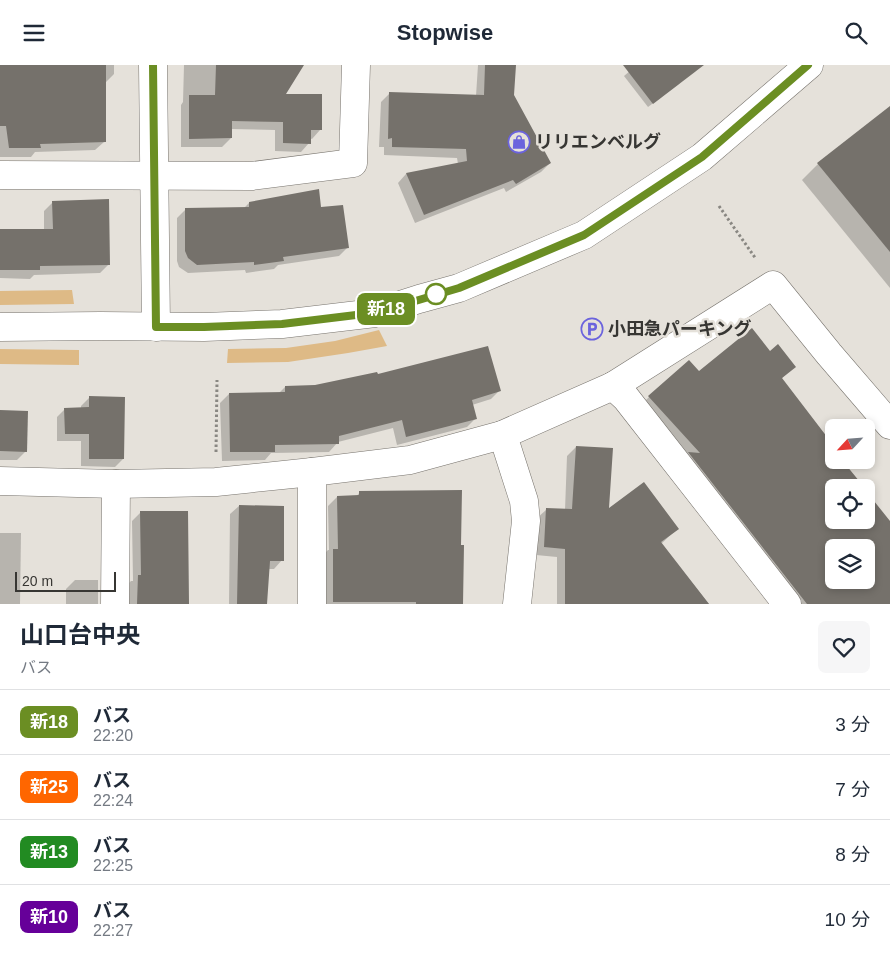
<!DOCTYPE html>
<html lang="ja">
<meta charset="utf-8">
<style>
:root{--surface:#fff;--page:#f6f6f7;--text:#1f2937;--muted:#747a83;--line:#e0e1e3}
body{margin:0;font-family:Helvetica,"Noto Sans JP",sans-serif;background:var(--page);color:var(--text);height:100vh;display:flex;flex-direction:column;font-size:19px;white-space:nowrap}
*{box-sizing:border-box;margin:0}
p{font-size:16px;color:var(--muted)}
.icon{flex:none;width:28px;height:28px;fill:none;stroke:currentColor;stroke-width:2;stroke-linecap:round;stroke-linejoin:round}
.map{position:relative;height:539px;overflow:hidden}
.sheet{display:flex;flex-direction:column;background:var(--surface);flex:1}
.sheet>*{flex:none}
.badge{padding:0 10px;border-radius:8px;font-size:18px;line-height:32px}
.needle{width:32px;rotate:244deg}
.buttons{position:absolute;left:825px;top:354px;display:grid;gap:10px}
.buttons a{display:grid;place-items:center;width:50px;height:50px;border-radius:8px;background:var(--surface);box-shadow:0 2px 8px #0003;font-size:25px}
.scale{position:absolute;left:15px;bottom:12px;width:101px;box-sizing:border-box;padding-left:5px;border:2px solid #373633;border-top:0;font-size:14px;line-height:18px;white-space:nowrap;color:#373633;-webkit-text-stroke:4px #e5e1da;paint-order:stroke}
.map>.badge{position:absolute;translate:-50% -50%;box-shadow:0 0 0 2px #fff}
.round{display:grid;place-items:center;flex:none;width:52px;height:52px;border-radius:8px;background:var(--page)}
.summary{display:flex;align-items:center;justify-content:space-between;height:85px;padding:0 20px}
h1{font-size:24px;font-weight:700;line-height:38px}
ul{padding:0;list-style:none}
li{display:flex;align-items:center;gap:15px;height:65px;padding:0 20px;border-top:1px solid var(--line)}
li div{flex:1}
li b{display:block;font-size:19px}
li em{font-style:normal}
li .badge{min-width:55px;font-weight:700;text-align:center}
header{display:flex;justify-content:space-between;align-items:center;height:65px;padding:0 20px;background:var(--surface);font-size:22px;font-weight:700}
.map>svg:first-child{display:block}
</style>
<header><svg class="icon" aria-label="menu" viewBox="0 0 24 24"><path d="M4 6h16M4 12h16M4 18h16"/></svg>Stopwise<svg class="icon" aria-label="search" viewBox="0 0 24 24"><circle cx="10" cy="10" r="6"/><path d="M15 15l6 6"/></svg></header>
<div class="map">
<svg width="890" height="539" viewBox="0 0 890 539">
<rect width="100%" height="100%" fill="#e5e1da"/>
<!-- green -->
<g fill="#deba86">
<path d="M72,225L74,239L0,240V226Z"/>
<path d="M379,265L387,281L348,288L288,297L227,298L228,284L286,283L335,276Z"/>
<path d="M0,284L79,285V300L0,299Z"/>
</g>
<!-- shadow -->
<g fill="#0003" fill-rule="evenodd">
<path d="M0,0H114V9L105,18L104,77L95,85L35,87L31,92H0Z"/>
<path d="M184,0H302L284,30L320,65L312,74L309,73V78L301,87L275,86V65L231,64V73L222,82H181V40L183,37Z"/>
<path d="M478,0H515L513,30L550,98L541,107L506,127L504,123L415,158L398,118L406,109L458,99L457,93L384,90V82H379L381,37L390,28L476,31Z"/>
<path d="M637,0H674L680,18L648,42L624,11Z"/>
<path d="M890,50V223L802,115L818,99Z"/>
<path d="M53,137L109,199L100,208L34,210L30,214L0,213V165H44V146Z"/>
<path d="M249,138L320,143L348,182L339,191L278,200L274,204L246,208L245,205L188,208L179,202L177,196V153L186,144L244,143Z"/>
<path d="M770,288L794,302L781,314L830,378L834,375V395H848L844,399L862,422H834V455L890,458V539H791L640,341L649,332L699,308ZM834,482H866V515H834Z"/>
<path d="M377,311L499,326L491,334L472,340L475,354L467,362L397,380L393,363L338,377L329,387L271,388L265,395L222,396L220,338L229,329L279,328L285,322H315Z"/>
<path d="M89,333L123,394L115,402L81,401V376H57V352L65,344H81V341Z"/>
<path d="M0,347L26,386L17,395H0Z"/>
<path d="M576,382L608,445L677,464L661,479L709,539H640L629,522L628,539H557V492L536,490L537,453L546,445H565L567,391Z"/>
<path d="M360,427L460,481H463L462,539H319V494L328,485H329L328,441L337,432H356Z"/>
<path d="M239,441L282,495L274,504H268L266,539H229L230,449Z"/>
<path d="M141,447H187L188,539H123V524L131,516H133L132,456Z"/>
<path d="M0,468H21L20,539H0Z"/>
<path d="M75,515H98V539H66V524Z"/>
</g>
<!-- building -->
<g fill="#75716b" fill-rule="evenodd">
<path d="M0,0H106V77L40,79L41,83H9L6,61H0Z"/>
<path d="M216,0H304L286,29H322V65H311V79L283,78V57L232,56V73L189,74V30H215Z"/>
<path d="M485,0H516L514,30L551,98L516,119L513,115L424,150L406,108L467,96L466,84L392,82V73L388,74L389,27L484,30Z"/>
<path d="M623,0H704L653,39Z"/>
<path d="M890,41V187L817,98Z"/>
<path d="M319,124L321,142L343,140L349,183L283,192L284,196L254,200V197L197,200L188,193L185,186V143L249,142V137Z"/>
<path d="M109,134L110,200L40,201V205H0V164H53L52,136Z"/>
<path d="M752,263L770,286L778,279L796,302L782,313L834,381V395H842L864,422H834V455H866V426L890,456V539H807L688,387L700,388L648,331L689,295L699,306ZM834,482H866V515H834Z"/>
<path d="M488,281L501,326L472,335L477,354L406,372L402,355L339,371V379L275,380V387H230L229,328L285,327V321L315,320L377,307L378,309Z"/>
<path d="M89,331L125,332L124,394H89V369H65L64,343L89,342Z"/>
<path d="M0,345L28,346L27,387L0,386Z"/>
<path d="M576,381L613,383L609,443L644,417L679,464L661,477L709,539H565V484L544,482L546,443L572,444Z"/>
<path d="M462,425L461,480H464L463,539H416V537H333V484H338L337,431L359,430V426Z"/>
<path d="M239,440L284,441V496H270L267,539H237Z"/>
<path d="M140,446H188L189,539H137L138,510H141Z"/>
</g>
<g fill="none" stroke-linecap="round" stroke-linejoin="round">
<!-- street casing -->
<g stroke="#77736d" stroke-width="29">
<g id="street">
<path d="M0,110L252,111L353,98L356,0"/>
<path d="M613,321L626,333L787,539"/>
<path d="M502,370L507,383L524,436L526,456L517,539"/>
<path d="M0,416L116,419L216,417L312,407L410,395L502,370L613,321L773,220L829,289L890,360"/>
<path d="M115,539L116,419"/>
<path d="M312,539V407"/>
</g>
</g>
<!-- secondary casing -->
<g stroke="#77736d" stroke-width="29">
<g id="secondary">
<path d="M153,0L156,262"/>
<path d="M0,262L101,261L204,262L282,259L375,248L419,234L459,223L584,170L702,92L809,0"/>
</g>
</g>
<!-- path -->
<g stroke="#898782" stroke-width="3" stroke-dasharray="2.5 2.5" stroke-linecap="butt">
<path d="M719,141L756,194"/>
<path d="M216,387L217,315"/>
</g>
<!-- street -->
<use href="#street" stroke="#fff" stroke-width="28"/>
<!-- secondary -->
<use href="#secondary" stroke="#fff" stroke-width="28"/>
</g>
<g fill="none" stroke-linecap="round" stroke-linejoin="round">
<!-- line casing -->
<g stroke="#fff" stroke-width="11">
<path id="line" d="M153,0L156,262H204L282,259L356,250L375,248L459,223L584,170L702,92L808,0"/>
</g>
<!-- line -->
<use href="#line" stroke="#6b8e23" stroke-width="8"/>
</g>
<!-- icons -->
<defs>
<g id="shop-ring" transform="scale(1.125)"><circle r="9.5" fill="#e5e1da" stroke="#6b63dd" stroke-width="1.5"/><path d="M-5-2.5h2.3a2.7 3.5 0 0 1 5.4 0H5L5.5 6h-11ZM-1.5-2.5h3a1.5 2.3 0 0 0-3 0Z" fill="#6b63dd"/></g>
<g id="parking-ring" transform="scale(1.125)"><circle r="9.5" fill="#e5e1da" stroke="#6b63dd" stroke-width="1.5"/><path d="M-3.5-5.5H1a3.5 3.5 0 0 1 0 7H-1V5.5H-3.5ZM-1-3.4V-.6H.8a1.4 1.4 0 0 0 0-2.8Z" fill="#6b63dd"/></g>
</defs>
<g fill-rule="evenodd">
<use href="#shop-ring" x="519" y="77"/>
<use href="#parking-ring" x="592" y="264"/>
</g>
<!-- markers -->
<circle fill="#fff" stroke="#6b8e23" stroke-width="2.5" cx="436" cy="229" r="10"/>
<g text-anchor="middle" stroke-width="5" stroke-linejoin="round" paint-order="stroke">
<!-- poi labels -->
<g font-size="18" font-weight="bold" fill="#373633" stroke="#e5e1da" text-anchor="start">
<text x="535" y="83">リリエンベルグ</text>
<text x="608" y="270">小田急パーキング</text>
</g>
</g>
</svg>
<div class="buttons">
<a><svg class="needle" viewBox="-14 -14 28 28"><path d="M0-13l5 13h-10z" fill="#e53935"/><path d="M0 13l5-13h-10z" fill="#747a83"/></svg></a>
<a><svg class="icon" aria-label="locate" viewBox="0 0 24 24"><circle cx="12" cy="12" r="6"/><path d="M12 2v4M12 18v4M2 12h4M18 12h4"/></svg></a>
<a><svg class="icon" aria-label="layers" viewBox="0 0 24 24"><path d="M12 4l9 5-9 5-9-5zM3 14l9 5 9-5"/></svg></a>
</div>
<div class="scale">20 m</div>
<b class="badge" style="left:386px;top:244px;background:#6b8e23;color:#fff">新18</b>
</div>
<section class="sheet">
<div class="summary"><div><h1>山口台中央</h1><p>バス</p></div><a class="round"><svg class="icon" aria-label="heart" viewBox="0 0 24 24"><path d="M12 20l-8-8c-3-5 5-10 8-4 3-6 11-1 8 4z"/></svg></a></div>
<ul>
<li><span class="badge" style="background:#6b8e23;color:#fff">新18</span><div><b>バス</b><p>22:20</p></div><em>3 分</em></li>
<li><span class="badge" style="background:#f60;color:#fff">新25</span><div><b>バス</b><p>22:24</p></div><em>7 分</em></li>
<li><span class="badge" style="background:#228b22;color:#fff">新13</span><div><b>バス</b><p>22:25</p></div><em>8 分</em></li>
<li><span class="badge" style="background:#609;color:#fff">新10</span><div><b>バス</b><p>22:27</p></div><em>10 分</em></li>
</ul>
</section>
